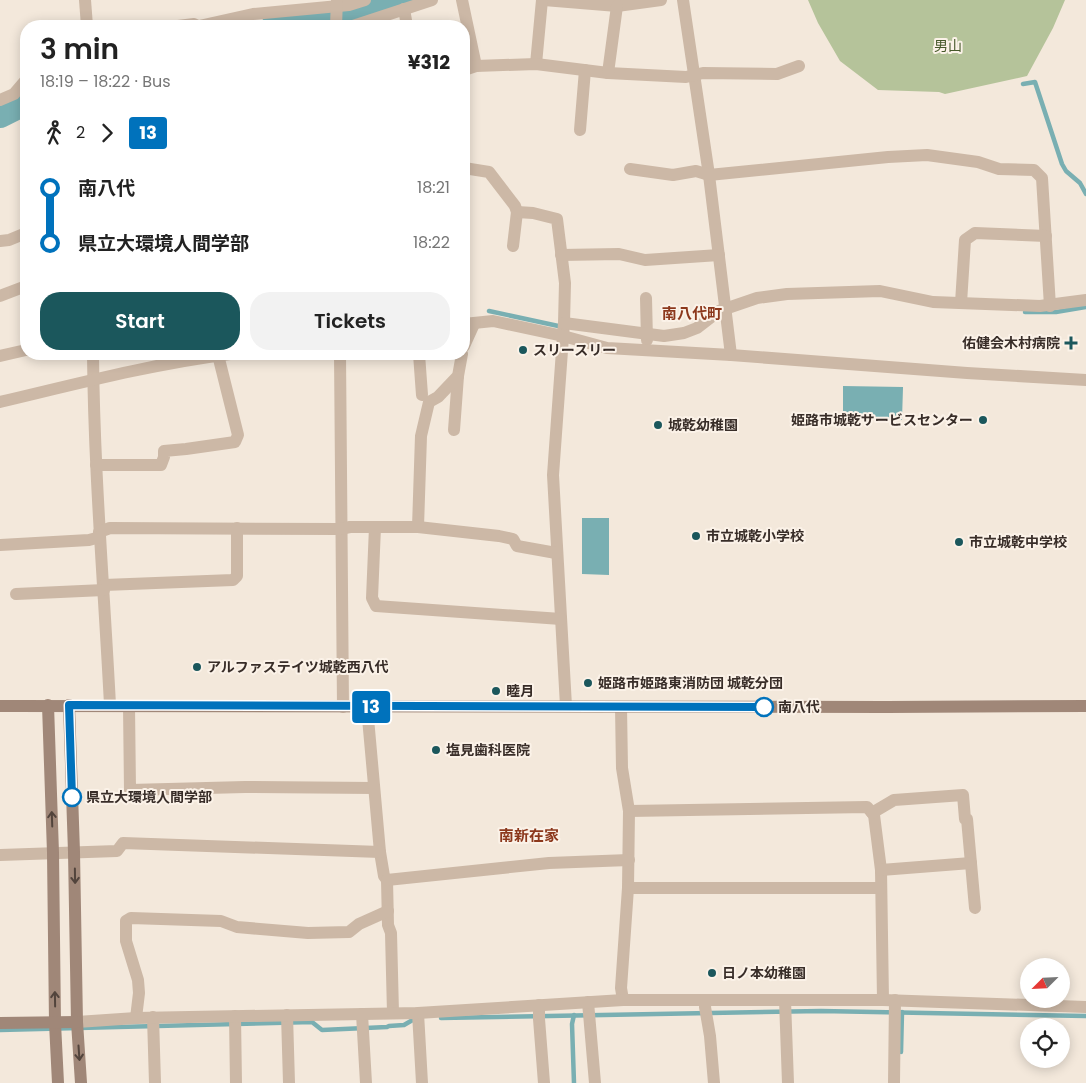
<!DOCTYPE html>
<meta charset="utf-8">
<style>
:root{--surface:#fff;--page:#f2f2f2;--text:#222;--muted:#767676;--accent:#1b575c}
body{margin:0;font-family:Poppins,"Noto Sans JP",sans-serif;background:var(--page);color:var(--text);height:100vh;display:flex;flex-direction:column;font-size:19px;white-space:nowrap}
*{box-sizing:border-box;margin:0}
p{font-size:16px;color:var(--muted)}
.icon{flex:none;width:28px;height:28px;fill:none;stroke:currentColor;stroke-width:2;stroke-linecap:round;stroke-linejoin:round}
.map{position:relative;flex:1;overflow:hidden}
.sheet{position:absolute;left:20px;top:20px;width:450px;height:340px;display:flex;flex-direction:column;background:var(--surface);border-radius:20px;box-shadow:0 2px 12px #0003}
.sheet>*{flex:none}
.badge{padding:0 10px;border-radius:4px;font-size:18px;line-height:32px}
.needle{width:32px;rotate:246deg}
.buttons{position:absolute;left:1020px;top:958px;display:grid;gap:10px}
.buttons a{display:grid;place-items:center;width:50px;height:50px;border-radius:50%;background:var(--surface);box-shadow:0 2px 12px #0003;font-size:25px}
.map>.badge{position:absolute;translate:-50% -50%;box-shadow:0 0 0 2px #fff}
.legs{display:flex;align-items:center;gap:8px;height:55px;padding:0 20px;font-size:16px}
.legs p{margin-inline-start:auto}
.summary{display:flex;align-items:center;justify-content:space-between;height:85px;padding:0 20px}
h1{font-size:28px;font-weight:600;line-height:38px}
.primary-button{display:flex;gap:10px;margin-top:auto;padding:10px 20px}
.primary-button a{flex:1;height:58px;border-radius:20px;background:var(--accent);color:#fff;font-size:20px;font-weight:600;line-height:58px;text-align:center}
.primary-button a+a{background:var(--page);color:var(--text)}
ul{padding:0 20px;list-style:none}
li{display:flex;align-items:center;gap:18px;height:55px;font-size:19px}
li i{display:grid;place-items:center;width:8px;height:100%;margin:0 6px;background:currentColor}
li i::after{content:'';width:12px;height:12px;margin:-6px;border:4px solid;border-radius:50%;background:var(--surface)}
li p{margin-inline-start:auto}
li:first-child i{background:linear-gradient(#0000 50%,currentColor 0)}
li:last-child i{background:linear-gradient(currentColor 50%,#0000 0)}
.map>svg:first-child{display:block}
</style>
<div class="map">
<svg width="1086" height="1083" viewBox="0 0 1086 1083">
<rect width="100%" height="100%" fill="#f3e8db"/>
<!-- green -->
<path fill="#b5c39a" d="M808,0H1065L1053,28L1027,76L945,94L939,92L878,90L840,61L818,23Z"/>
<!-- water -->
<g fill="#79afb2">
<path d="M843,386L903,387L902,420L843,419Z"/>
<path d="M582,518H609V575L582,574Z"/>
</g>
<g fill="none" stroke-linecap="round" stroke-linejoin="round">
<!-- stream -->
<g stroke="#79afb2" stroke-width="4.5">
<path d="M1023,84L1035,82L1062,164L1066,171L1080,183L1086,194"/>
<path d="M489,311L563,327"/>
<path d="M1025,312H1056L1086,307"/>
<path d="M574,1015L572,1024L574,1083"/>
<path d="M441,1018L821,1011L1086,1016"/>
<path d="M0,1030L312,1022L322,1030L387,1027L389,1026L404,1025L416,1018"/>
<path d="M901,1052L902,1012"/>
</g>
<!-- river -->
<g stroke="#79afb2" stroke-width="28">
<path d="M275,26L342,17L400,0"/>
<path d="M0,114L26,101"/>
</g>
<!-- street -->
<g stroke="#ccb8a6" stroke-width="12">
<path d="M85,0L87,26"/>
<path d="M462,0L476,66"/>
<path d="M544,0L617,6L661,0"/>
<path d="M683,0L709,175L731,355"/>
<path d="M404,9L407,26"/>
<path d="M178,26L194,24L198,26"/>
<path d="M199,26L253,14L349,5L365,0"/>
<path d="M336,26L337,0"/>
<path d="M353,26L432,0"/>
<path d="M536,64L542,0"/>
<path d="M464,70L476,66L536,64L608,73L686,77L703,73L777,74L799,66"/>
<path d="M608,73L617,6"/>
<path d="M0,100L14,94L26,80"/>
<path d="M580,130L585,70"/>
<path d="M464,168L489,172L515,206L517,212L513,246"/>
<path d="M630,169L673,175L696,171L709,175L888,157L927,155L978,162L999,169L1034,170L1042,178L1050,306"/>
<path d="M517,212L533,213L557,219L565,283L564,323L553,475L566,706"/>
<path d="M0,241L9,240L26,233"/>
<path d="M561,255L619,254L645,260L719,255"/>
<path d="M0,296L26,286"/>
<path d="M646,298L647,340"/>
<path d="M961,303L965,240L975,233L1046,236"/>
<path d="M564,323L664,336L684,333L697,328L719,311L757,298L787,294L880,291L933,302L1040,306L1086,300"/>
<path d="M464,324L493,321L563,336L607,348L731,355L967,373L1086,380"/>
<path d="M464,346L474,324"/>
<path d="M93,354C94,471 104,588 110,705"/>
<path d="M340,354L343,707"/>
<path d="M419,354L422,395"/>
<path d="M0,356L26,350"/>
<path d="M0,402C76,384 152,364 230,354"/>
<path d="M454,430L458,376"/>
<path d="M96,465H161L164,457V451L186,449L235,442L238,435L218,355"/>
<path d="M375,527L372,598L376,606L561,619"/>
<path d="M418,527L421,436L429,402L438,397L458,376L462,354"/>
<path d="M99,532L110,528L340,529L350,527H418L499,536L513,539L517,546L556,553"/>
<path d="M0,545L89,540L100,537"/>
<path d="M104,585L233,580L237,576V528"/>
<path d="M16,594L104,590"/>
<path d="M129,706L130,790L245,787L374,788"/>
<path d="M367,707L380,852L384,876L387,880L388,925L391,933L393,1013"/>
<path d="M621,707L622,768L629,811L628,888L621,988L623,1000"/>
<path d="M629,811L867,807L874,815L881,870L883,1000"/>
<path d="M872,813L894,800L963,795L965,819H967L975,908"/>
<path d="M0,855L117,851L123,843L380,852"/>
<path d="M881,870L971,863"/>
<path d="M387,880L549,863L629,860"/>
<path d="M628,888H881"/>
<path d="M706,1000L705,1007L710,1036L714,1083"/>
<path d="M785,1000L788,1083"/>
<path d="M588,1002L595,1083"/>
<path d="M539,1005V1019L544,1083"/>
<path d="M418,1013L422,1083"/>
<path d="M362,1014L366,1083"/>
<path d="M287,1015L289,1083"/>
<path d="M235,1016L236,1083"/>
<path d="M153,1017L155,1083"/>
<path d="M136,1018L139,993L138,980L126,941V921L131,918L221,921L237,927L308,933L349,932L359,924L388,911"/>
<path d="M77,1022L136,1018L418,1013L623,1000H883L1086,1007"/>
<path d="M894,1083L895,1000"/>
</g>
<!-- secondary -->
<g stroke="#a08778" stroke-width="12">
<path d="M48,705L53,853L55,1023L58,1083"/>
<path d="M69,705L74,852L77,1022L81,1083"/>
<path d="M0,706L887,707L1086,706"/>
<path d="M0,1023L77,1022"/>
</g>
</g>
<!-- one-way arrows -->
<defs><path id="oneway-shaft" d="M-6 0H5M1.5-3L5.5 0L1.5 3" fill="none" stroke-width="1.6" stroke-linecap="round" stroke-linejoin="round" transform="scale(1.25)"/></defs>
<g stroke="#52443c">
<use href="#oneway-shaft" transform="translate(52 819) rotate(-92)"/>
<use href="#oneway-shaft" transform="translate(75 876) rotate(89)"/>
<use href="#oneway-shaft" transform="translate(55 999) rotate(-91)"/>
<use href="#oneway-shaft" transform="translate(79 1053) rotate(86)"/>
</g>
<g fill="none" stroke-linecap="round" stroke-linejoin="round">
<!-- line-1 casing -->
<g stroke="#fff" stroke-width="11">
<path id="line-1" d="M72,797L69,705L764,707"/>
</g>
<!-- line-1 -->
<use href="#line-1" stroke="#0072bc" stroke-width="8"/>
</g>
<!-- markers -->
<g fill="#1b575c" stroke="#fbf2e8" stroke-width="2">
<path d="M1068.5 335.5h5v5h5v5h-5v5h-5v-5h-5v-5h5z"/>
<circle cx="523" cy="350" r="5"/>
<circle cx="983" cy="420" r="5"/>
<circle cx="658" cy="425" r="5"/>
<circle cx="696" cy="536" r="5"/>
<circle cx="959" cy="542" r="5"/>
<circle cx="197" cy="667" r="5"/>
<circle cx="588" cy="683" r="5"/>
<circle cx="496" cy="691" r="5"/>
<circle cx="436" cy="750" r="5"/>
<circle cx="712" cy="973" r="5"/>
</g>
<g fill="#fff" stroke="#0072bc" stroke-width="2.5">
<circle cx="764" cy="707" r="9"/>
<circle cx="72" cy="797" r="9"/>
</g>
<g text-anchor="middle" stroke-width="4" stroke-linejoin="round" paint-order="stroke">
<!-- park labels -->
<g font-size="14" fill="#46582a" stroke="#fbf2e8">
<text x="948" y="51">男山</text>
</g>
<!-- poi labels -->
<g font-size="14" font-weight="bold" fill="#382d28" stroke="#fbf2e8" text-anchor="start">
<text x="1060" y="348" text-anchor="end">佑健会木村病院</text>
<text x="533" y="355">スリースリー</text>
<text x="973" y="425" text-anchor="end">姫路市城乾サービスセンター</text>
<text x="668" y="430">城乾幼稚園</text>
<text x="706" y="541">市立城乾小学校</text>
<text x="969" y="547">市立城乾中学校</text>
<text x="207" y="672">アルファステイツ城乾西八代</text>
<text x="598" y="688">姫路市姫路東消防団 城乾分団</text>
<text x="506" y="696">睦月</text>
<text x="446" y="755">塩見歯科医院</text>
<text x="722" y="978">日ノ本幼稚園</text>
</g>
<!-- stop labels -->
<g font-size="14" font-weight="bold" fill="#382d28" stroke="#fbf2e8" text-anchor="start">
<text x="778" y="712">南八代</text>
<text x="86" y="802">県立大環境人間学部</text>
</g>
<!-- neighbourhood labels -->
<g font-size="15" font-weight="bold" fill="#8c381c" stroke="#fbf2e8">
<text x="692" y="319">南八代町</text>
<text x="529" y="841">南新在家</text>
</g>
</g>
</svg>
<div class="buttons">
<a><svg class="needle" viewBox="-14 -14 28 28"><path d="M0-13l5 13h-10z" fill="#e53935"/><path d="M0 13l5-13h-10z" fill="#767676"/></svg></a>
<a><svg class="icon" aria-label="locate" viewBox="0 0 24 24"><circle cx="12" cy="12" r="6"/><path d="M12 2v4M12 18v4M2 12h4M18 12h4"/></svg></a>
</div>
<b class="badge" style="left:371px;top:707px;background:#0072bc;color:#fff">13</b>
<section class="sheet">
<div class="summary"><div><h1>3 min</h1><p>18:19 – 18:22 · Bus</p></div><b>¥312</b></div>
<div class="legs"><svg class="icon" aria-label="walk" viewBox="0 0 24 24"><circle cx="13" cy="4" r="2"/><path d="M13 8l-2 6 4 7M11 14l-3 7M7 12l3-4h3l4 4"/></svg>2<svg class="icon" aria-label="forward" viewBox="0 0 24 24"><path d="M9 5l7 7-7 7"/></svg><b class="badge" style="background:#0072bc;color:#fff">13</b></div>
<ul>
<li><i style="color:#0072bc"></i><b>南八代</b><p>18:21</p></li>
<li><i style="color:#0072bc"></i><b>県立大環境人間学部</b><p>18:22</p></li>
</ul>
<div class="primary-button"><a>Start</a><a>Tickets</a></div>
</section>
</div>
